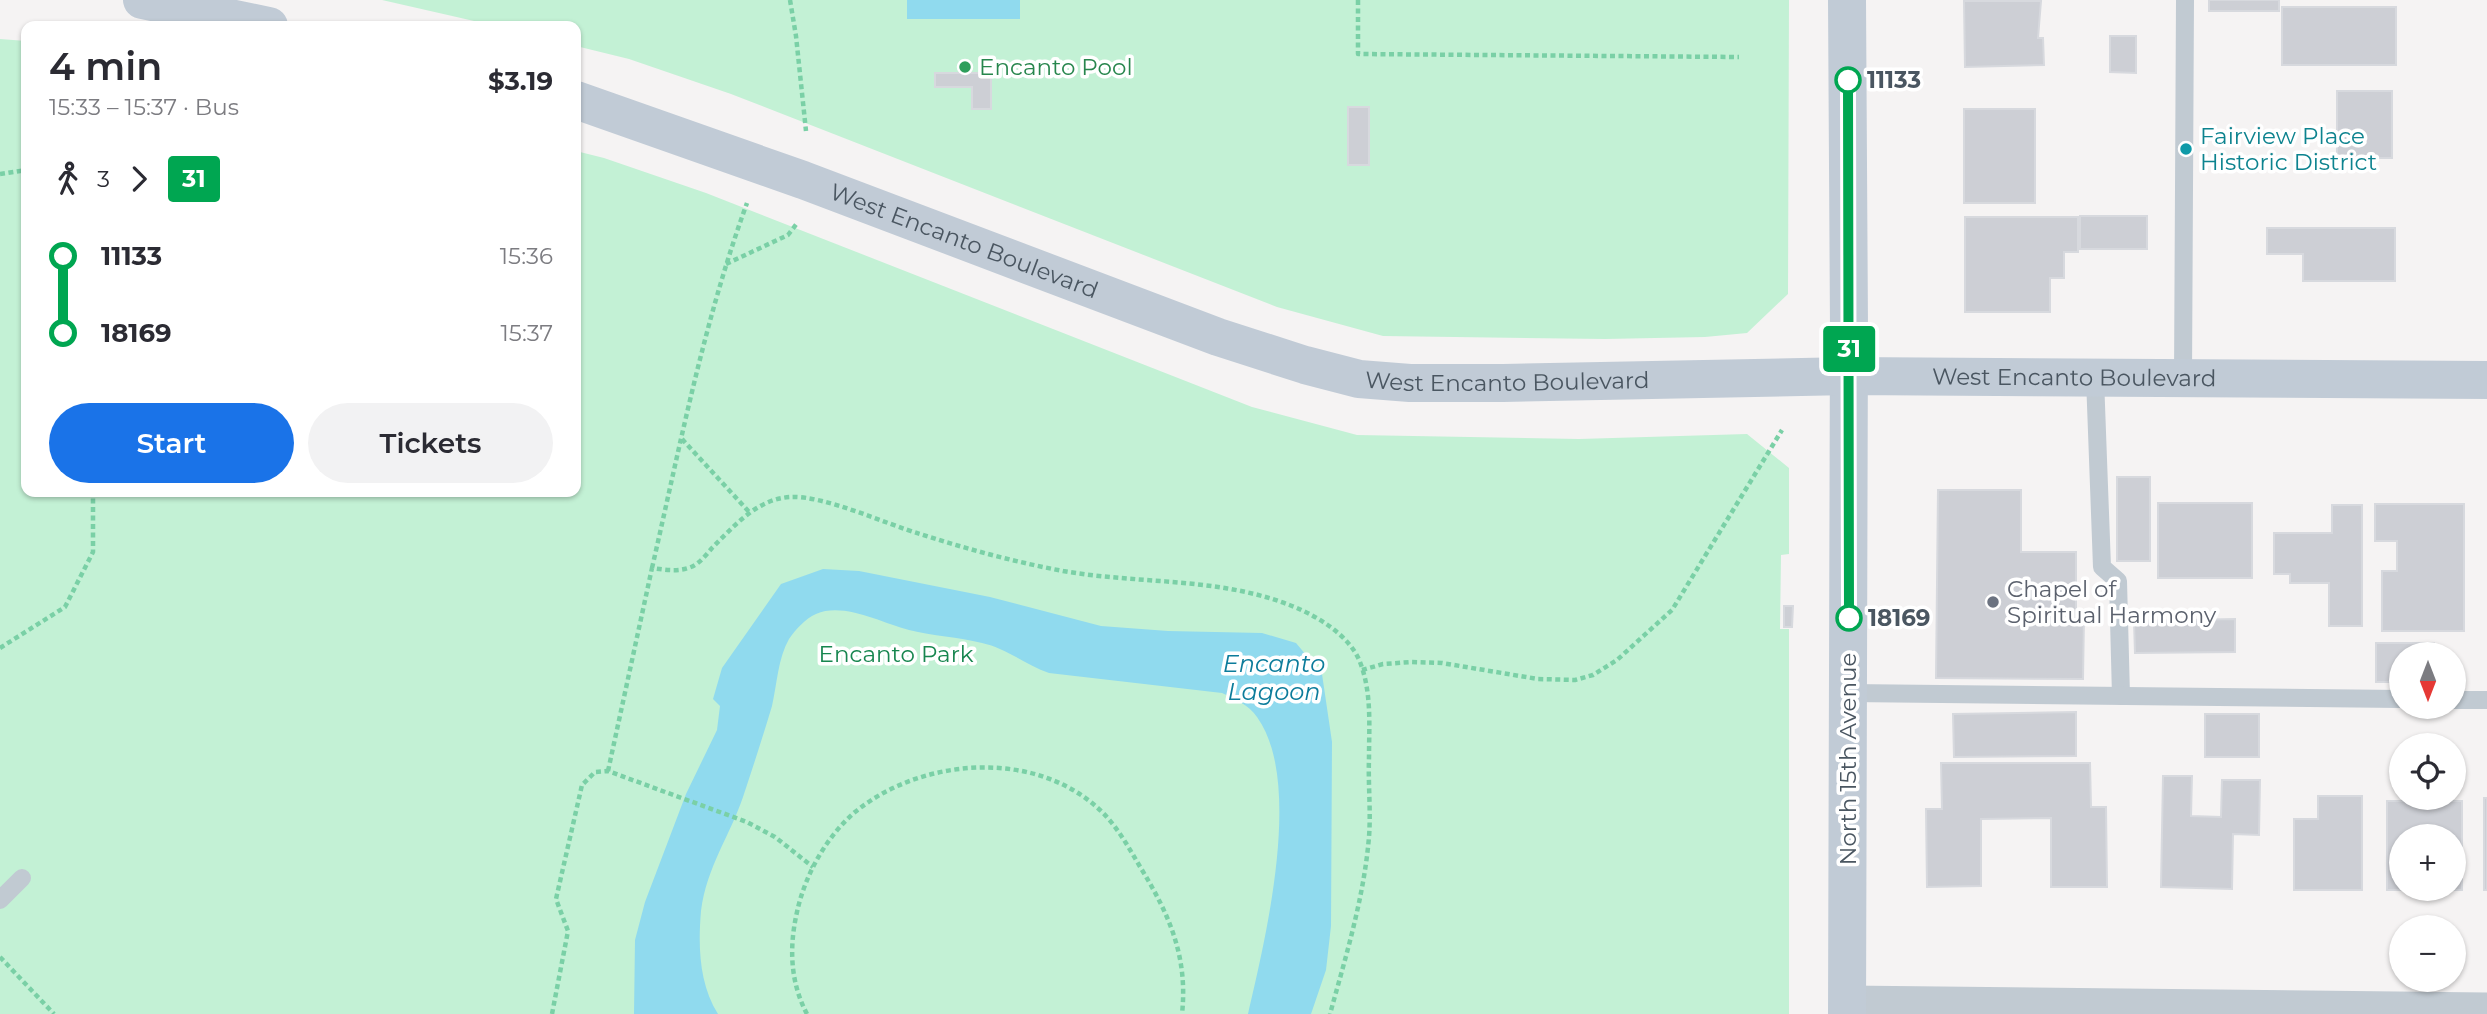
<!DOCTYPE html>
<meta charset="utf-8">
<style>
:root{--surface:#fff;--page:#f2f2f3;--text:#2b2b33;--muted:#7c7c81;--accent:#1a73e8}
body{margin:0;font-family:Montserrat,sans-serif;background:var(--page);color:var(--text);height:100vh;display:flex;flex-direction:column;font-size:26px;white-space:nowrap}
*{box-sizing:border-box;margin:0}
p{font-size:23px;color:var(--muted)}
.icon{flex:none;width:38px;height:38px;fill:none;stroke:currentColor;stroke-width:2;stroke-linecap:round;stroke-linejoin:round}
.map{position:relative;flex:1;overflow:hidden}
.side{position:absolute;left:21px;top:21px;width:560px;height:476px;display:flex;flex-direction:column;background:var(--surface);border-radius:14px;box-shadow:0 2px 5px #0004}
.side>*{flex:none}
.badge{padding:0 14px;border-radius:5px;font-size:24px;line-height:46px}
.needle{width:46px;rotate:180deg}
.buttons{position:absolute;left:2389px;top:642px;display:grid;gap:14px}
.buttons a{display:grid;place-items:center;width:77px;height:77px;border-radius:50%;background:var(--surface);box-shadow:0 2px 5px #0004;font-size:35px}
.map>.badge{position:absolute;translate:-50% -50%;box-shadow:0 0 0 4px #fff}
.legs{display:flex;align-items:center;gap:10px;height:77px;padding:0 28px;font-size:23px}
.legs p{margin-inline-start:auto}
.overview{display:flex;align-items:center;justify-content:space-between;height:119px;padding:0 28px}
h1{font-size:38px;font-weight:600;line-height:52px}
.cta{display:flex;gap:14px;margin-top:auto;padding:14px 28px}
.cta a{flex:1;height:80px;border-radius:42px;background:var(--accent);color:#fff;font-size:28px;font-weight:600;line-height:80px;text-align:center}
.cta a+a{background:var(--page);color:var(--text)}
ul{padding:0 28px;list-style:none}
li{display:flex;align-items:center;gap:24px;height:77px;font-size:26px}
li i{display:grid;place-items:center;width:10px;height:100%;margin:0 9px;background:currentColor}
li i::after{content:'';width:18px;height:18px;margin:-9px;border:5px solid;border-radius:50%;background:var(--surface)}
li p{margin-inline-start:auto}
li:first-child i{background:linear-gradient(#0000 50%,currentColor 0)}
li:last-child i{background:linear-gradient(currentColor 50%,#0000 0)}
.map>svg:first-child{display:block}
</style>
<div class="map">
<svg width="2487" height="1014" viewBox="0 0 2487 1014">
<rect width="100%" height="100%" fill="#f5f3f3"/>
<!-- green -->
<g fill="#c3f1d5">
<path d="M382,0H1789L1788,294L1747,333L1705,337L1605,339L1383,336L1277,307L731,94L629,59L576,46V26H496Z"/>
<path d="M0,39L26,41V492H576V151L604,158L706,193L1252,407L1357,435L1579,439L1747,434L1789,468V554L1781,555L1780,629H1789V1014H0Z"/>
</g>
<!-- water -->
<g fill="#90daee">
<rect x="907" y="0" width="113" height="19"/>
<path d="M823,569L859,571L990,597L1101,626L1168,631L1262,633L1296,643L1322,674L1332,742L1331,926L1326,970L1311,1014H1248C1265,940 1304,782 1257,717C1249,705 1235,699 1222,693L1049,673C1026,665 1006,648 982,643C958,637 933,636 909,630C881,623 844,602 816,614C805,619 796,629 789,639C778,658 777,684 772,706C763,736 753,767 743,797C729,838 707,866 701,911C698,946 699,984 718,1014H634L635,940L645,902L686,794L717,730L720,706L713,699L722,668L781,584Z"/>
</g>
<!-- building -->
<g fill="#cdcfd5" stroke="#d7d9de" stroke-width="2" fill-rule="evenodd">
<rect x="2209" y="0" width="70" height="11"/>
<path d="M1964,1H2041L2038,38H2043L2044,65L1965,67Z"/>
<rect x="2282" y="7" width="114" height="58"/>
<path d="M2110,36H2136V73L2110,72Z"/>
<path d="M935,73H991V109H972V87H935Z"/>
<rect x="2337" y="91" width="55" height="67"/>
<rect x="1348" y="107" width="21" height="58"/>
<rect x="1964" y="109" width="71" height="94"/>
<rect x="2080" y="216" width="67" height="33"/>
<path d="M1965,217H2078V252H2064V278H2050V312H1965Z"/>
<path d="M2267,228H2395V281H2303V254H2267Z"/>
<rect x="2117" y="477" width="33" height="84"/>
<path d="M1938,490H2021V552H2076V616H2084L2083,679L1936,678Z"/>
<rect x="2158" y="503" width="94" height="75"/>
<path d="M2375,504H2464V631H2382V571H2397V541H2375Z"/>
<path d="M2332,505H2362V626H2329V583H2290V574H2274V533H2332Z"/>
<path d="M1784,606H1793L1792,627H1784Z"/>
<path d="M2235,619V652L2135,653L2134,621Z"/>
<path d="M2376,643H2434V654H2401V682H2376Z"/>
<path d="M2076,712V756L1954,757L1953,714Z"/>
<rect x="2205" y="714" width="54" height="43"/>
<path d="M1941,763H2090L2091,807H2106L2107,887H2051V818L1981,819V886L1927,887L1926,809H1942Z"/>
<path d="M2163,776H2192L2191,816L2221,817L2222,780H2260L2259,835L2233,834L2232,889L2161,887Z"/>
<path d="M2318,796H2362V890H2294V819H2318Z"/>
<rect x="2484" y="798" width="3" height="92"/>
<path d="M2387,801H2462V890H2387ZM2401,836H2454V889H2401Z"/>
</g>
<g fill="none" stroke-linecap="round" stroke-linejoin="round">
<!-- path -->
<g stroke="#7ad0a6" stroke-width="4.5" stroke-dasharray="5 3.5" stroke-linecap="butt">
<path d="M790,0L796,36L806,131"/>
<path d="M1358,0V54L1739,57"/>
<path d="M0,174L26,170"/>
<path d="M726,264L788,235L798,222"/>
<path d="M682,439L750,513"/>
<path d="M652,568C680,446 704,321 747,203"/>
<path d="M0,648L65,607L93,552V492"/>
<path d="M1362,670L1383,664L1412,662L1442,663L1538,679L1575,680L1593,675L1617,660L1672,610L1782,430"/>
<path d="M608,771L652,568C666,570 678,572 691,567C699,564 706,555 712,548C734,526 757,499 790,497C824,495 886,524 920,534C967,549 1015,562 1063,571C1137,584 1215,577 1287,604C1314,614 1349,634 1360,662C1372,693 1369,726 1369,758C1368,784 1371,811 1369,837C1364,897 1346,956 1330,1014"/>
<path d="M0,957L54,1014"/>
<path d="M552,1014L568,931L556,899L582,785L595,772L608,771L747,822L775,837L813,867"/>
<path d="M807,1014C790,982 789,947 797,912C805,875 826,837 855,812C922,757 1038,748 1103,813C1119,829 1130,850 1142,870C1170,916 1188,958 1182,1014"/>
</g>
<!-- lane -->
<g stroke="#c1cad2" stroke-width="18">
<path d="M2095,378L2102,567L2118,581L2121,696"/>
<path d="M2183,379L2185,0"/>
<path d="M1849,693L2401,699"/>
<path d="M2454,700H2487"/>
<path d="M0,900L22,878"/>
</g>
<!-- street -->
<path stroke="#c1cad2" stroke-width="35" d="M1847,1003L2487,1010"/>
<!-- secondary -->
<g stroke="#c1cbd6" stroke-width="38">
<path d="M142,0L269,26"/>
<path d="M1847,0L1849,329L1847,1014"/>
<path id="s1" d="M576,100L803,180L1218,337L1305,365L1359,379L1410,383H1503L1849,376L2487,380"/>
</g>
</g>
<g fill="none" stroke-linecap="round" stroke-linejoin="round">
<!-- line-1 casing -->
<g stroke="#fff" stroke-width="16">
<path id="line-1" d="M1848,80L1849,618"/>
</g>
<!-- line-1 -->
<use href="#line-1" stroke="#00a651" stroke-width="10"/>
</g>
<!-- markers -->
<circle fill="#2e9e5b" stroke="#fff" stroke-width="2.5" cx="965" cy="67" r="7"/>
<g fill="#fff" stroke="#00a651" stroke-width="3.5">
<circle cx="1848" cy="80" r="12"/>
<circle cx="1849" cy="618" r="12"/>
</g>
<circle fill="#0f9aa8" stroke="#fff" stroke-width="2.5" cx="2186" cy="149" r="7"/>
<circle fill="#6b7280" stroke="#fff" stroke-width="2.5" cx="1993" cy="602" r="7"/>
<g text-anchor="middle" stroke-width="7" stroke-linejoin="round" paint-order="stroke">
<!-- leisure labels -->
<g font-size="23" fill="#27864d" stroke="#fff" text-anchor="start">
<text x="979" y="75">Encanto Pool</text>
</g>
<!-- stop labels -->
<g font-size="23" font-weight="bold" fill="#4a5661" stroke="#fff" text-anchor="start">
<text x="1867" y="88">11133</text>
<text x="1868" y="626">18169</text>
</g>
<!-- culture labels -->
<g font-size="23" fill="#0d838f" stroke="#fff" text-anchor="start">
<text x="2200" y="144">Fairview Place<tspan x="2200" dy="26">Historic District</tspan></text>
</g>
<!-- street labels -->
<g font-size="23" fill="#4a5661" stroke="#fff">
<text dy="8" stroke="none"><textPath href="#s1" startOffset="413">West Encanto Boulevard</textPath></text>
<text dy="8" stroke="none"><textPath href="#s1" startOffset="1547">West Encanto Boulevard</textPath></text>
<text dy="8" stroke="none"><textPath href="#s1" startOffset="980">West Encanto Boulevard</textPath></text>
<text transform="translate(1848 759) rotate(-90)" y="8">North 15th Avenue</text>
</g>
<!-- worship labels -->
<g font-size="23" fill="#5b616d" stroke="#fff" text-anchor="start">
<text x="2007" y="597">Chapel of<tspan x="2007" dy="26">Spiritual Harmony</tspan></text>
</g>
<!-- park labels -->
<g font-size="23" fill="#17864f" stroke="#fff">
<text x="896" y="662">Encanto Park</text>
</g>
<!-- water labels -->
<g font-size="24" font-style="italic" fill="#0c7c9b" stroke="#fff">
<text x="1274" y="672">Encanto<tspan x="1274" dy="28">Lagoon</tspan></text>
</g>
</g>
</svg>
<div class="buttons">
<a><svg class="needle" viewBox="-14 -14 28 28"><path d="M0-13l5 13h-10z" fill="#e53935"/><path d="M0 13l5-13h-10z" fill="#7c7c81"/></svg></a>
<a><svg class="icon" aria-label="locate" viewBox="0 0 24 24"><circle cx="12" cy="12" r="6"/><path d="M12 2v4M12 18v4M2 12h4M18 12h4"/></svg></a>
<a>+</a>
<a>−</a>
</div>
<b class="badge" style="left:1849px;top:349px;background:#00a651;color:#fff">31</b>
<section class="side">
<div class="overview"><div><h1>4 min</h1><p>15:33 – 15:37 · Bus</p></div><b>$3.19</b></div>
<div class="legs"><svg class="icon" aria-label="walk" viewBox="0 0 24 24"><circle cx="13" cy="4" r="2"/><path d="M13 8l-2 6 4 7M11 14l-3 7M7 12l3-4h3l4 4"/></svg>3<svg class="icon" aria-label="forward" viewBox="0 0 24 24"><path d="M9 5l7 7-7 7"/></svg><b class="badge" style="background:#00a651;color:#fff">31</b></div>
<ul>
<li><i style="color:#00a651"></i><b>11133</b><p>15:36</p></li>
<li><i style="color:#00a651"></i><b>18169</b><p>15:37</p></li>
</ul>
<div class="cta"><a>Start</a><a>Tickets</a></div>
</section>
</div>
